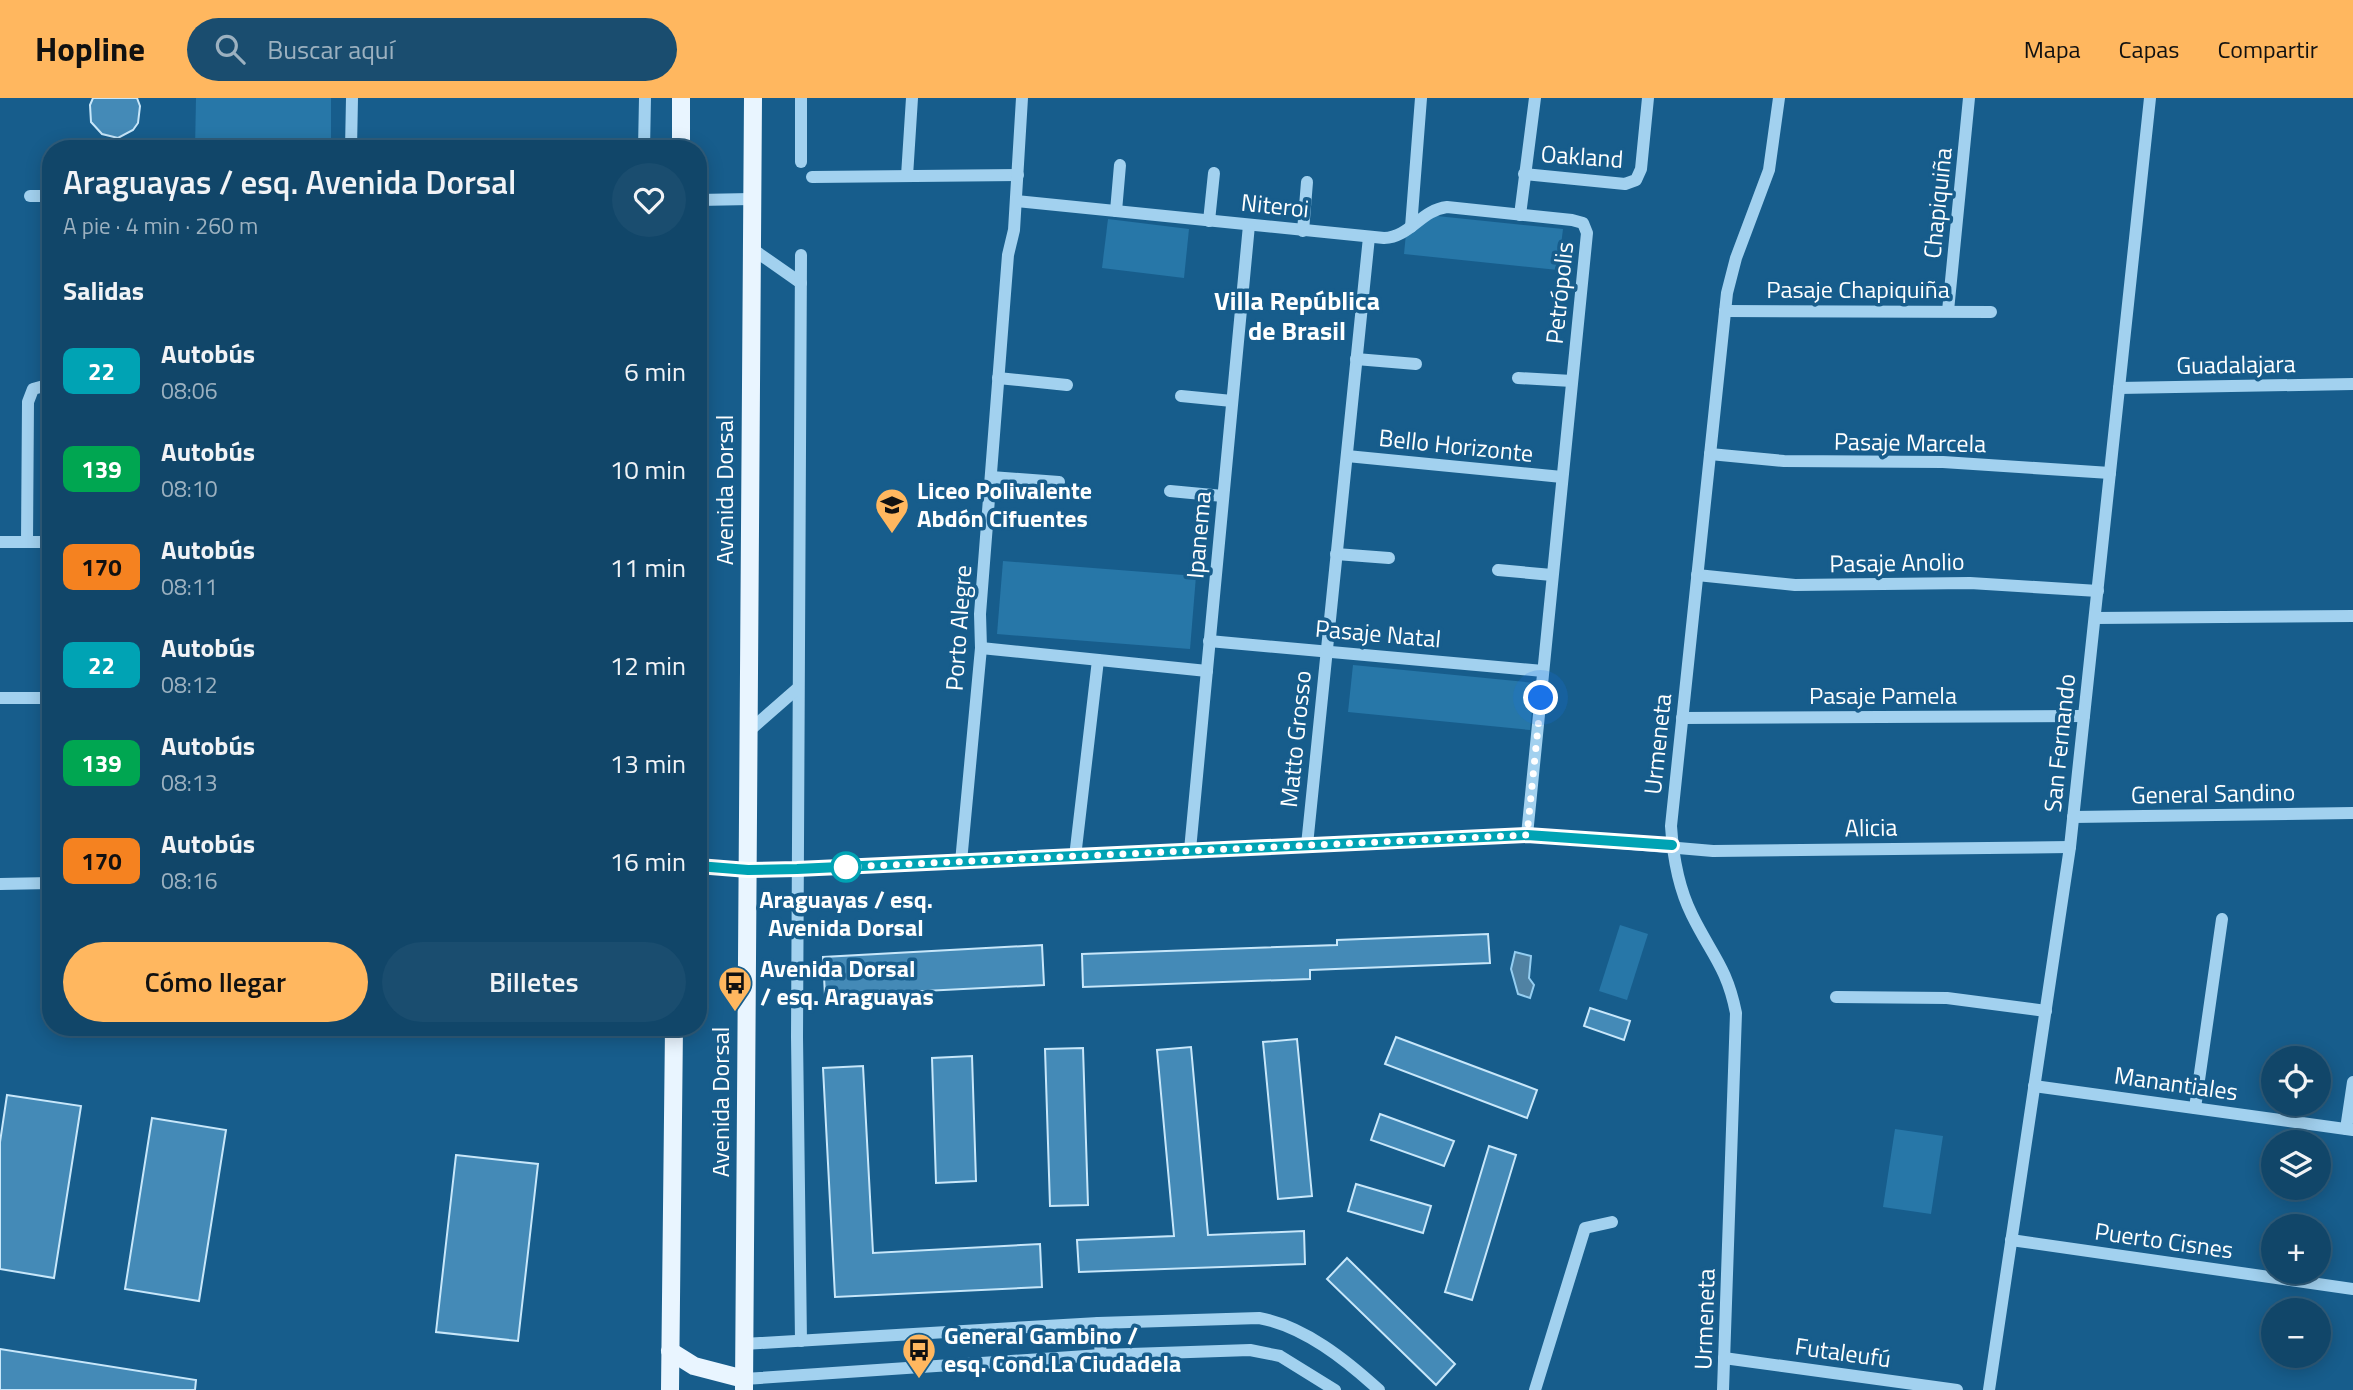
<!DOCTYPE html>
<html lang="es">
<meta charset="utf-8">
<style>
:root{--surface:#114669;--page:#1a4d6f;--text:#f1f3f6;--muted:#9cb1c0;--line:#305e7d;--accent:#ffb75f}
body{margin:0;font-family:"Titillium Web",sans-serif;background:var(--page);color:var(--text);height:100vh;display:flex;flex-direction:column;font-size:26px;white-space:nowrap}
*{box-sizing:border-box;margin:0}
p{font-size:23px;color:var(--muted)}
.icon{flex:none;width:38px;height:38px;fill:none;stroke:currentColor;stroke-width:2;stroke-linecap:round;stroke-linejoin:round}
.map{position:relative;flex:1;overflow:hidden}
.panel{position:absolute;left:42px;top:42px;width:665px;height:896px;display:flex;flex-direction:column;background:var(--surface);border-radius:28px;box-shadow:0 4px 18px #0003,0 0 0 2px var(--line)}
.panel>*{flex:none}
.badge{padding:0 14px;border-radius:10px;font-size:24px;line-height:46px}
.tools{position:absolute;left:2261px;top:948px;display:grid;gap:14px}
.tools a{display:grid;place-items:center;width:70px;height:70px;border-radius:50%;background:var(--surface);box-shadow:0 4px 18px #0003,0 0 0 2px var(--line);font-size:35px}
.you{position:absolute;width:35px;height:35px;margin:-18px;border:5px solid #fff;border-radius:50%;background:#1a73e8;box-shadow:0 0 0 10px #1a73e833}
.map>.badge{position:absolute;translate:-50% -50%;box-shadow:0 0 0 4px #fff}
h2{padding:0 21px;font-size:26px;line-height:63px}
.round{display:grid;place-items:center;flex:none;width:74px;height:74px;border-radius:37px;background:var(--page)}
.headline{display:flex;align-items:center;justify-content:space-between;height:119px;padding:0 21px}
h1{font-size:33px;font-weight:600;line-height:52px}
.button{display:flex;gap:14px;margin-top:auto;padding:14px 21px}
.button a{flex:1;height:80px;border-radius:42px;background:var(--accent);color:#111;font-size:28px;font-weight:600;line-height:80px;text-align:center}
.button a+a{background:var(--page);color:var(--text)}
ul{padding:0;list-style:none}
li{display:flex;align-items:center;gap:21px;height:98px;padding:0 21px}
li div{flex:1}
li b{display:block;font-size:26px}
li em{font-style:normal}
li .badge{min-width:77px;font-weight:700;text-align:center}
header{display:flex;align-items:center;gap:42px;box-sizing:border-box;height:98px;padding:0 35px;background:var(--accent);color:#111}
header strong{font-size:33px}
nav{display:flex;gap:38px;margin-inline-start:auto;font-size:24px}
.search{width:490px;height:63px;background:var(--page);display:flex;align-items:center;gap:18px;box-sizing:border-box;padding:0 24px;border-radius:38px;color:var(--muted);font-size:26px}
.map>svg:first-child{display:block}
</style>
<header>
<strong>Hopline</strong>
<div class="search"><svg class="icon" aria-label="search" viewBox="0 0 24 24"><circle cx="10" cy="10" r="6"/><path d="M15 15l6 6"/></svg>Buscar aquí</div>
<nav><a>Mapa</a><a>Capas</a><a>Compartir</a></nav>
</header>
<div class="map">
<svg width="2353" height="1292" viewBox="0 0 2353 1292">
<rect width="100%" height="100%" fill="#175d8c"/>
<!-- green -->
<g fill="#2777a8">
<path d="M196,0H331V51H195Z"/>
<path d="M1408,115L1563,131L1558,172L1404,156Z"/>
<path d="M1108,121L1189,131L1184,180L1102,170Z"/>
<path d="M1003,463L1196,478L1190,551L997,536Z"/>
<path d="M1353,567L1535,585L1530,632L1348,614Z"/>
<path d="M1620,827L1648,836L1627,902L1599,893Z"/>
<path d="M1895,1031L1943,1038L1931,1116L1883,1109Z"/>
</g>
<!-- water -->
<path fill="#5082a3" stroke="#94cef1" stroke-width="2" d="M1515,854L1531,858L1529,880L1534,887L1530,900L1518,896L1511,871Z"/>
<!-- building -->
<g fill="#448ab7" stroke="#c8e7fa" stroke-width="2">
<path d="M93,0H137L140,8L138,25L133,32L118,40L102,36L91,24L90,7Z"/>
<path d="M1488,836L1490,865L1310,872V881L1083,889L1082,856L1337,847V842Z"/>
<path d="M1042,847L1044,887L825,898L823,859Z"/>
<path d="M1590,910L1630,923L1624,942L1584,928Z"/>
<path d="M1396,939L1537,992L1527,1020L1385,966Z"/>
<path d="M1297,941L1312,1098L1278,1101L1263,944Z"/>
<path d="M1191,949L1208,1137L1304,1133L1305,1166L1079,1174L1077,1142L1174,1138L1157,952Z"/>
<path d="M1083,950L1088,1107L1050,1108L1045,951Z"/>
<path d="M972,958L976,1083L936,1085L932,960Z"/>
<path d="M863,968L873,1155L1040,1146L1042,1189L835,1199L823,970Z"/>
<path d="M7,997L81,1008L54,1180L0,1171V1044Z"/>
<path d="M1380,1016L1454,1043L1444,1068L1371,1042Z"/>
<path d="M152,1020L226,1032L199,1203L125,1191Z"/>
<path d="M1489,1048L1516,1057L1472,1202L1445,1194Z"/>
<path d="M456,1057L538,1066L518,1243L436,1234Z"/>
<path d="M1356,1086L1431,1108L1423,1135L1348,1113Z"/>
<path d="M1347,1160L1455,1266L1436,1287L1327,1181Z"/>
<path d="M0,1251L196,1282L195,1292H0Z"/>
</g>
<g fill="none" stroke-linecap="round" stroke-linejoin="round">
<!-- minor -->
<g stroke="#a2d1ef" stroke-width="12">
<path d="M351,51L352,0"/>
<path d="M644,51L645,0"/>
<path d="M801,64V0"/>
<path d="M1524,76L1625,86L1636,82L1641,71L1648,0"/>
<path d="M907,78L912,0"/>
<path d="M812,79L1018,77"/>
<path d="M30,98H51"/>
<path d="M698,102L751,101"/>
<path d="M1016,103L1384,140C1410,139 1421,112 1447,109L1572,122L1583,125L1587,135L1527,737"/>
<path d="M1116,113L1120,67"/>
<path d="M1520,117L1535,0"/>
<path d="M1209,123L1214,75"/>
<path d="M1411,129L1421,0"/>
<path d="M1303,133L1307,84"/>
<path d="M751,150L801,185"/>
<path d="M801,157L797,939L801,1243"/>
<path d="M1725,213L1991,214"/>
<path d="M1948,213L1969,0"/>
<path d="M1356,261L1416,266"/>
<path d="M998,280L1067,287"/>
<path d="M1518,280L1572,283"/>
<path d="M2119,290L2353,286"/>
<path d="M1181,298L1232,303"/>
<path d="M1710,356L1784,363L1943,364L2110,375"/>
<path d="M1347,358L1562,379"/>
<path d="M991,379L1059,384"/>
<path d="M1170,393L1223,398"/>
<path d="M0,444H51"/>
<path d="M27,444L28,304L33,291L51,286"/>
<path d="M1336,456L1389,460"/>
<path d="M1498,472L1552,477"/>
<path d="M1697,477L1795,487L1970,485L2098,493"/>
<path d="M2095,520L2353,518"/>
<path d="M1209,543L1543,573"/>
<path d="M981,550L1207,573"/>
<path d="M0,600H51"/>
<path d="M1682,620L2084,618"/>
<path d="M749,633L798,590"/>
<path d="M2073,719L2353,715"/>
<path d="M1307,747L1369,139"/>
<path d="M1190,752L1249,127"/>
<path d="M1075,759L1098,562"/>
<path d="M961,764L981,550L980,516L1008,157L1014,132L1022,0"/>
<path d="M698,768L748,772L797,771L1527,737L1713,753L2070,749"/>
<path d="M0,786L51,785"/>
<path d="M1836,899L1947,900L2046,913"/>
<path d="M2034,988L2353,1032"/>
<path d="M2195,1010L2222,821"/>
<path d="M2346,1031L2353,984"/>
<path d="M2011,1142L2353,1191"/>
<path d="M1098,1225L1101,1257"/>
<path d="M744,1246L1098,1225L1259,1220C1304,1228 1346,1262 1379,1292"/>
<path d="M1724,1260L1957,1292"/>
<path d="M744,1281L1101,1257L1250,1252L1280,1258L1335,1292"/>
<path d="M1535,1292L1585,1130L1612,1124"/>
<path d="M1723,1292L1736,915C1727,869 1711,856 1692,817C1678,789 1673,759 1671,728L1727,195L1736,160L1769,72L1779,0"/>
<path d="M1989,1292L2070,749L2150,0"/>
</g>
<!-- major -->
<g stroke="#e9f5ff" stroke-width="18">
<path d="M681,51V0"/>
<path d="M670,1253L694,1268L744,1281"/>
<path d="M670,1292L674,929"/>
<path d="M744,1292L753,0"/>
</g>
</g>
<g fill="none" stroke-linecap="round" stroke-linejoin="round">
<!-- line casing -->
<g stroke="#fff" stroke-width="16">
<path id="line" d="M698,768L748,772L797,771L1527,737L1672,747"/>
</g>
<!-- line -->
<use href="#line" stroke="#00a3b4" stroke-width="10"/>
<!-- walk -->
<path stroke="#fff" stroke-width="7" stroke-dasharray="0 12.6" d="M846,769L1527,737L1541,600"/>
</g>
<!-- icons -->
<defs>
<g id="school-pin" transform="scale(1.75)"><path d="M0 17L-7.5 6A9.5 9.5 0 1 1 7.5 6Z" fill="#ffb75f" stroke="#175d8c"/><path d="M0-5L7-2L0 1L-7-2ZM-4 1L0 2.5L4 1V4Q0 6-4 4Z" fill="#111"/></g>
<g id="bus-pin" transform="scale(1.75)"><path d="M0 17L-7.5 6A9.5 9.5 0 1 1 7.5 6Z" fill="#ffb75f" stroke="#175d8c"/><path d="M-5-6H5V4H4V6H2V4H-2V6H-4V4H-5ZM-3.5-4V0h7V-4ZM-3.5 1.2v1.5H-2V1.2ZM2 1.2v1.5H3.5V1.2Z" fill="#111"/></g>
</defs>
<g fill-rule="evenodd">
<use href="#school-pin" x="892" y="407"/>
<use href="#bus-pin" x="735" y="885"/>
<use href="#bus-pin" x="919" y="1252"/>
</g>
<!-- markers -->
<circle fill="#fff" stroke="#00a3b4" stroke-width="3.5" cx="846" cy="769" r="14"/>
<g text-anchor="middle" stroke-width="7" stroke-linejoin="round" paint-order="stroke">
<!-- street labels -->
<g font-size="24" fill="#fff" stroke="#175d8c">
<text transform="translate(1582 59) rotate(4)" y="8">Oakland</text>
<text transform="translate(1938 105) rotate(-84)" y="8">Chapiquiña</text>
<text transform="translate(1275 108) rotate(6)" y="8">Niteroi</text>
<text x="1858" y="200">Pasaje Chapiquiña</text>
<text transform="translate(1560 195) rotate(-84)" y="8">Petrópolis</text>
<text transform="translate(2236 267) rotate(-1)" y="8">Guadalajara</text>
<text transform="translate(1910 345) rotate(1)" y="8">Pasaje Marcela</text>
<text transform="translate(1456 348) rotate(6)" y="8">Bello Horizonte</text>
<text transform="translate(725 392) rotate(-90)" y="8">Avenida Dorsal</text>
<text transform="translate(1199 437) rotate(-85)" y="8">Ipanema</text>
<text transform="translate(1897 465) rotate(-1)" y="8">Pasaje Anolio</text>
<text transform="translate(959 530) rotate(-86)" y="8">Porto Alegre</text>
<text transform="translate(1378 536) rotate(5)" y="8">Pasaje Natal</text>
<text x="1883" y="606">Pasaje Pamela</text>
<text transform="translate(1296 641) rotate(-84)" y="8">Matto Grosso</text>
<text transform="translate(2060 645) rotate(-84)" y="8">San Fernando</text>
<text transform="translate(1658 646) rotate(-84)" y="8">Urmeneta</text>
<text transform="translate(2213 696) rotate(-1)" y="8">General Sandino</text>
<text transform="translate(1871 730) rotate(-1)" y="8">Alicia</text>
<text transform="translate(2176 986) rotate(8)" y="8">Manantiales</text>
<text transform="translate(721 1004) rotate(-90)" y="8">Avenida Dorsal</text>
<text transform="translate(2164 1143) rotate(8)" y="8">Puerto Cisnes</text>
<text transform="translate(1705 1221) rotate(-88)" y="8">Urmeneta</text>
<text transform="translate(1843 1255) rotate(8)" y="8">Futaleufú</text>
</g>
<!-- poi labels -->
<g font-size="24" font-weight="bold" fill="#fff" stroke="#175d8c" text-anchor="start">
<text x="917" y="401">Liceo Polivalente<tspan x="917" dy="28">Abdón Cifuentes</tspan></text>
<text x="760" y="879">Avenida Dorsal<tspan x="760" dy="28">/ esq. Araguayas</tspan></text>
<text x="944" y="1246">General Gambino /<tspan x="944" dy="28">esq. Cond.La Ciudadela</tspan></text>
</g>
<!-- stop labels -->
<g font-size="24" font-weight="bold" fill="#fff" stroke="#175d8c">
<text x="846" y="810">Araguayas / esq.<tspan x="846" dy="28">Avenida Dorsal</tspan></text>
</g>
<!-- neighbourhood labels -->
<g font-size="26" font-weight="bold" fill="#fff" stroke="#175d8c">
<text x="1297" y="212">Villa República<tspan x="1297" dy="30">de Brasil</tspan></text>
</g>
</g>
</svg>
<div class="tools">
<a><svg class="icon" aria-label="locate" viewBox="0 0 24 24"><circle cx="12" cy="12" r="6"/><path d="M12 2v4M12 18v4M2 12h4M18 12h4"/></svg></a>
<a><svg class="icon" aria-label="layers" viewBox="0 0 24 24"><path d="M12 4l9 5-9 5-9-5zM3 14l9 5 9-5"/></svg></a>
<a>+</a>
<a>−</a>
</div>
<div class="you" style="left:1541px;top:600px"></div>
<section class="panel">
<div class="headline"><div><h1>Araguayas / esq. Avenida Dorsal</h1><p>A pie · 4 min · 260 m</p></div><a class="round"><svg class="icon" aria-label="heart" viewBox="0 0 24 24"><path d="M12 20l-8-8c-3-5 5-10 8-4 3-6 11-1 8 4z"/></svg></a></div>
<h2>Salidas</h2>
<ul>
<li><span class="badge" style="background:#00a3b4;color:#fff">22</span><div><b>Autobús</b><p>08:06</p></div><em>6 min</em></li>
<li><span class="badge" style="background:#00a651;color:#fff">139</span><div><b>Autobús</b><p>08:10</p></div><em>10 min</em></li>
<li><span class="badge" style="background:#f58220;color:#111">170</span><div><b>Autobús</b><p>08:11</p></div><em>11 min</em></li>
<li><span class="badge" style="background:#00a3b4;color:#fff">22</span><div><b>Autobús</b><p>08:12</p></div><em>12 min</em></li>
<li><span class="badge" style="background:#00a651;color:#fff">139</span><div><b>Autobús</b><p>08:13</p></div><em>13 min</em></li>
<li><span class="badge" style="background:#f58220;color:#111">170</span><div><b>Autobús</b><p>08:16</p></div><em>16 min</em></li>
</ul>
<div class="button"><a>Cómo llegar</a><a>Billetes</a></div>
</section>
</div>
